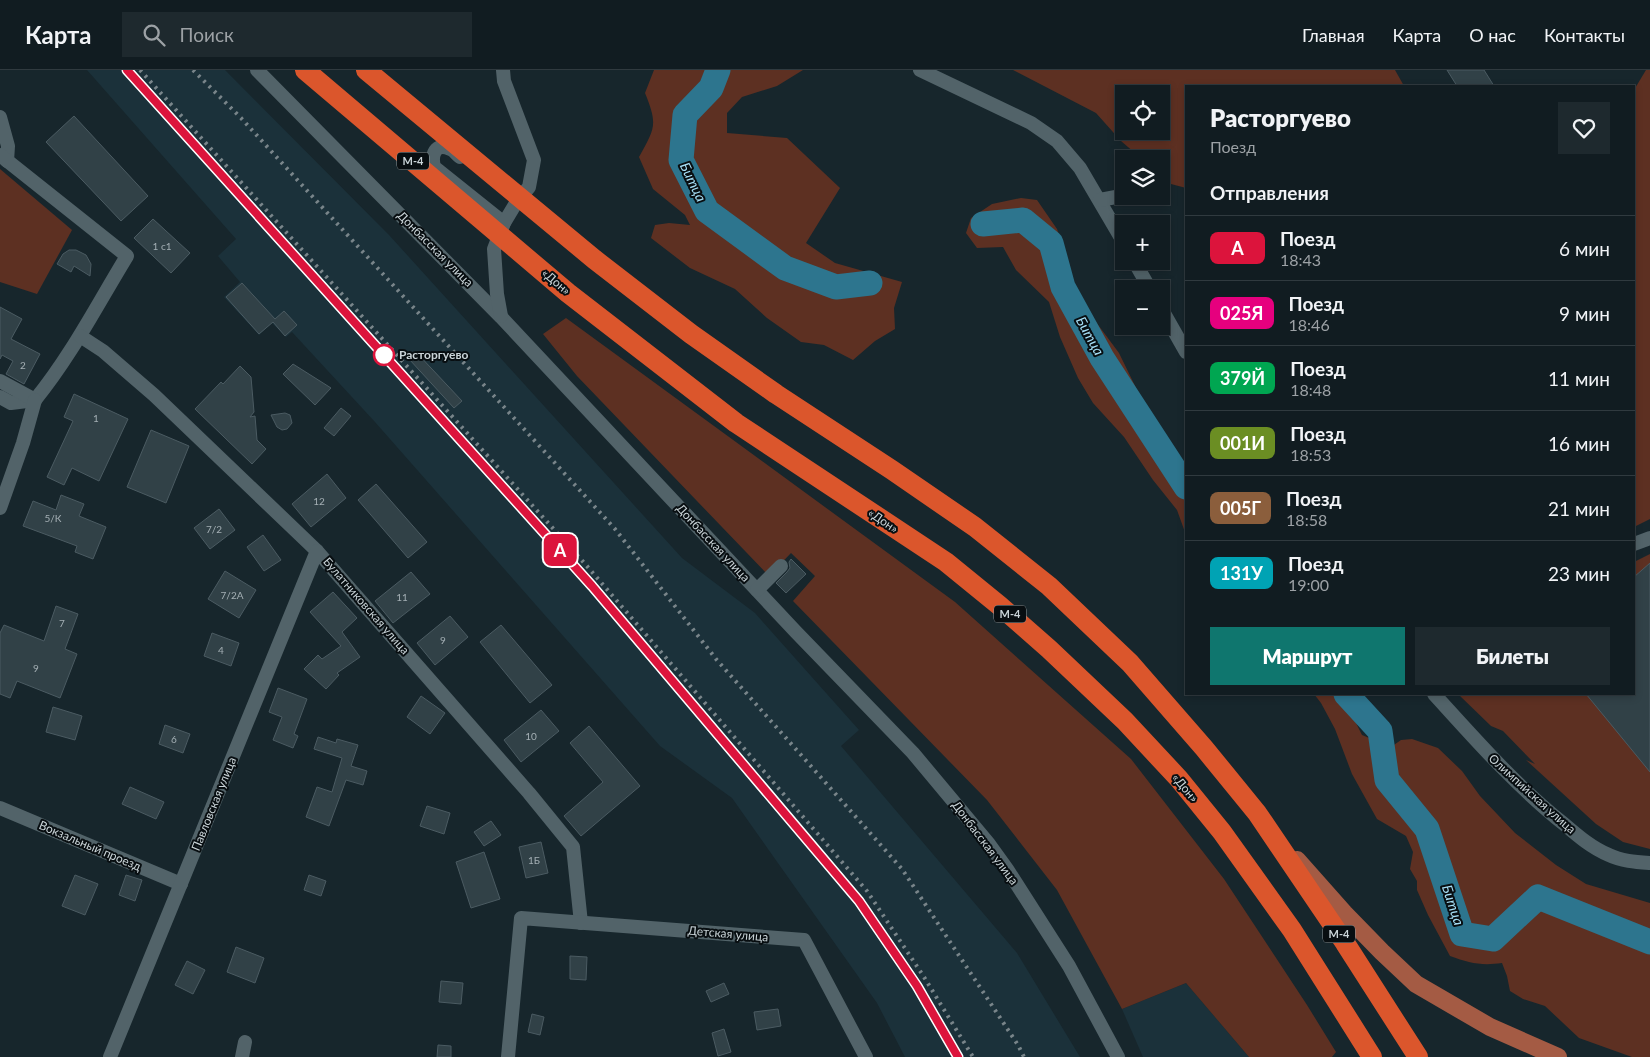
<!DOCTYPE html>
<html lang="ru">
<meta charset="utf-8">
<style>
:root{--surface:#111c21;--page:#1e292e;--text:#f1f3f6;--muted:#9ca1a5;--line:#303a3f;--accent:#0f766e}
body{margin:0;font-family:Lato,sans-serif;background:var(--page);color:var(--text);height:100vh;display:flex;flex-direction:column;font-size:19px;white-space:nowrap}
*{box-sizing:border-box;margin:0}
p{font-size:16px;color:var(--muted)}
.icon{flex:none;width:28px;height:28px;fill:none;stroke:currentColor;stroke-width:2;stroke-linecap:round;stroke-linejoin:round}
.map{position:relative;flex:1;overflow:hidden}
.panel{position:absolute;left:1185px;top:15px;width:450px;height:610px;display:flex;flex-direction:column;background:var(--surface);border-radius:0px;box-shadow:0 2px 8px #0003,0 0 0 1px var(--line)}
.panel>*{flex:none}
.badge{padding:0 10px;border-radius:8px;font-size:18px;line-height:32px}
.controls{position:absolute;left:1115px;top:15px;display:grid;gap:10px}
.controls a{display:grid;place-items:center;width:55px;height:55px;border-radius:0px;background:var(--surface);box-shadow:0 2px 8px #0003,0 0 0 1px var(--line);font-size:25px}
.map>.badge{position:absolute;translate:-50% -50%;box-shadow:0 0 0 2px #fff}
h2{padding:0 25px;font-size:19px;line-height:45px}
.round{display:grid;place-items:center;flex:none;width:52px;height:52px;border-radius:0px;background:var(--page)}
.summary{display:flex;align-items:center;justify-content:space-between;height:85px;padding:0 25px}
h1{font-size:24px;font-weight:800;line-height:38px}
.button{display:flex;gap:10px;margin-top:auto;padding:10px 25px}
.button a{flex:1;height:58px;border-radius:0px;background:var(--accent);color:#fff;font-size:20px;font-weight:800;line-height:58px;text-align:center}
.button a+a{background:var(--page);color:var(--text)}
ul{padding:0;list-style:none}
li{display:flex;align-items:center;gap:15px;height:65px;padding:0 25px;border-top:1px solid var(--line)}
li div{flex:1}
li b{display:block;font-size:19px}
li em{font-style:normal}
li .badge{min-width:55px;font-weight:700;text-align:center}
header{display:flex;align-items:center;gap:30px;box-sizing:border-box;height:70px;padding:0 25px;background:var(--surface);border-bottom:1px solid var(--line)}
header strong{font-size:24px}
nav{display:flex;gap:28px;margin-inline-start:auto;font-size:18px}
.search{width:350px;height:45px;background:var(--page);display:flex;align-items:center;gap:12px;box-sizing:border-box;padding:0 18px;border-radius:0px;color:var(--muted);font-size:19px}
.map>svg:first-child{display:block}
</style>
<header>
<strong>Карта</strong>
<div class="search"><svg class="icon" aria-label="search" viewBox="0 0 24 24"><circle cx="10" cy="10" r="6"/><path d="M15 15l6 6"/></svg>Поиск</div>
<nav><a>Главная</a><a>Карта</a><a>О нас</a><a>Контакты</a></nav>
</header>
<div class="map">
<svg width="1650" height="987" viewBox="0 0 1650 987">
<rect width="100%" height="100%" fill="#17262c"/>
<!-- built -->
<g fill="#1b313a">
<path d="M87,0H225L389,165L682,488L755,543L859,660L841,676L1017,883L1080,987H905L877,933L732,728L660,676L375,352L292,262L286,267L272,253L259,265L224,227L240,212L218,186L236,169Z"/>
<path d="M1186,913L1249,987H1143L1122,939Z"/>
</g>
<!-- green -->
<g fill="#5d3022" fill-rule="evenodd">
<path d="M654,0H803L777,16L742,27L727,43V63L787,68L840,118L806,173L835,193L902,212L894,238L895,259L875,271L853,290L824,275L801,272L767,248L735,219L690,198L651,168L655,155L669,153L690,155L685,145L653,119L639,87C655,58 658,55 645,23Z"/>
<path d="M1013,0H1395L1404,16H1186V118L1171,114L1161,105V89H1142L1121,71L1096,43ZM1124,24H1161V61H1124Z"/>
<path d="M1646,0H1650V449L1634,457V20Z"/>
<path d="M0,99L72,160L37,224L0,212Z"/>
<path d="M1021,128L1037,130L1057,159L1065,183L1068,204L1087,240L1119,283L1138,322L1168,373L1186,397V465L1177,440L1153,410L1124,367L1093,333L1078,308L1060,267L1049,232L1016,200L1003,177L977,178L966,163L971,148L992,134Z"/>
<path d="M566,248L955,532L1131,689L1224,809L1307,935L1336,982L1332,987H1249L1186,913L1122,939L1057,820L987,730L793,531L815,506L791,483L769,506L577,306L543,264Z"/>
<path d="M1650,484V779L1623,772L1596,754L1526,690L1535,694L1503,661L1491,656L1458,624H1634V492Z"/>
<path d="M1314,624H1346L1355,651L1362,665L1391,677L1401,670L1412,669L1438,678L1462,701L1480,726L1515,763L1556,795L1586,814L1650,833V987H1632L1579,968L1545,936L1523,929L1510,921L1507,906L1502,893C1481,896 1469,893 1450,886L1428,845L1417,820V811L1410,799L1413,782L1406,766L1377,749L1352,704L1335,659L1321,633Z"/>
</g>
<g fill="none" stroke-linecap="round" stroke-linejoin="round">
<!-- river -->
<g stroke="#2d758e" stroke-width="25">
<path d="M718,0L711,18L685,45L681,90L707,141L785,198L836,217L870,213"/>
<path d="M983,154L1023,150L1051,173L1063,217L1102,288L1186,417"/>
<path d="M1346,624L1380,661L1387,710L1427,759L1462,864L1493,869L1538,827L1650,872"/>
</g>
</g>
<!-- building -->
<g fill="#314147" stroke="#4b5b62">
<path d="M1447,0H1484L1494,16H1457Z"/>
<path d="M74,46L148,126L121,151L46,72Z"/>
<path d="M153,149L190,183L171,203L134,168Z"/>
<path d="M69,180H76L86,185L91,194L90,206L74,196L71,202L57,194L63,184Z"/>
<path d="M242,213L275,249L284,241L297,255L285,266L273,252L259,264L226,227Z"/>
<path d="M0,237L22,249L11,269L40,284L24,314L6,304L13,291L2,285L0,289Z"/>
<path d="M416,282L462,331L454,338L409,289Z"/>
<path d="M293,294L331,318L315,335L283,304Z"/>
<path d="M240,296L251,307L254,342L250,347L255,346L257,370L266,379L252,394L195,339L221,312L223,314Z"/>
<path d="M74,324L128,349L99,411L72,398L64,415L47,407L73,351L64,347Z"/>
<path d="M341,338L351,346L334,366L324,358Z"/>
<path d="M285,343L290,345L292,353L287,359L282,360L277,357L271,345Z"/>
<path d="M151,360L189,376L166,433L127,417Z"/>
<path d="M327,404L346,428L311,457L292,434Z"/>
<path d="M376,414L427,472L408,488L358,430Z"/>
<path d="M61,425L84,434L79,446L106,457L93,489L75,482L77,476L23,456L33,431L56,440Z"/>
<path d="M219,439L235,460L210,479L194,458Z"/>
<path d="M263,465L281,490L264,501L247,477Z"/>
<path d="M791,489L806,504L786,523L776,513L787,502L790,498L789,492Z"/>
<path d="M1650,493V702L1586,624H1634V507Z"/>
<path d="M225,501L256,520L239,548L208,529Z"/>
<path d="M411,502L430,524L393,553L375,531Z"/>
<path d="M333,522L357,548L342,562L360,587L337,603L339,605L326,619L304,599L318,585L322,589L341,576L310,542Z"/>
<path d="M56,536L78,544L65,579L77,584L60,628L17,611L10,628L0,624V563L4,555L44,571Z"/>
<path d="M450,546L468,567L435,595L417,573Z"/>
<path d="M501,555L552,615L530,633L480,572Z"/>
<path d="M212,563L239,573L231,596L204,586Z"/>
<path d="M278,618L307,629L294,664L298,666L293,678L273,670L282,647L269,642Z"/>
<path d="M421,626L445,643L430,664L407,647Z"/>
<path d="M53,637L82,646L75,670L46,662Z"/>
<path d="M541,640L559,661L521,692L504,670Z"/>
<path d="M165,655L190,664L183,683L159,674Z"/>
<path d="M589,656L640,716L581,766L564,746L603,712L570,673Z"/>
<path d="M318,667L336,673L337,669L358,675L351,696L367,701L363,715L346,710L329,756L306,747L317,717L332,722L342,688L314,679Z"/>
<path d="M130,717L164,732L156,749L122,734Z"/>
<path d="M427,736L450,743L444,764L420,756Z"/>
<path d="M491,751L501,765L484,776L474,762Z"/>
<path d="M541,772L548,803L526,808L519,777Z"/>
<path d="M484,782L500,829L471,838L456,792Z"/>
<path d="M75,805L98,814L85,845L62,836Z"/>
<path d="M126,805L142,810L135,831L119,825Z"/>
<path d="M309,805L326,811L321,826L304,820Z"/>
<path d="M236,877L264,888L255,913L227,902Z"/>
<path d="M570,886L587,887L586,910L570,909Z"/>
<path d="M187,891L205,900L193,924L175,915Z"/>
<path d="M441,911L463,913L461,934L439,932Z"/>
<path d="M724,913L729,924L711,932L706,921Z"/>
<path d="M778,939L781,956L757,960L754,942Z"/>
<path d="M532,944L544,947L540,965L528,962Z"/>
<path d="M724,959L731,982L718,986L712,963Z"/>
<path d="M438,975L451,976V987H437Z"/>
</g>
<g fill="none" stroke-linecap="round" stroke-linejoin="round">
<!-- minor -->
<g stroke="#526369" stroke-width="14">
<path d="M257,0L501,247L796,562L913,683L989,774L1007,799L1069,896L1118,987"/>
<path d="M920,0L1031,53L1057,71L1080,98L1124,173"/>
<path d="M0,47L8,76L7,91"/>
<path d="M0,85L127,186C97,235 71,286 35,330L11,333L0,327"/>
<path d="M460,87C457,85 454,80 450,79C435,72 431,85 434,97L504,153"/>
<path d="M1100,130L1121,126"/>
<path d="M1134,191L1150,219"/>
<path d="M1161,238L1186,282"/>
<path d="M501,246L497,224L494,179L504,153L516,133L529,117L534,90L504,11L503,0"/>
<path d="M80,266L103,281L154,325L317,481L529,723L573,777L581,853"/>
<path d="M0,311L35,330"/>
<path d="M0,438L23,373L35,330"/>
<path d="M1634,474L1650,468"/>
<path d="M757,520L781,496"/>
<path d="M1434,624C1475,669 1516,716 1564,754C1578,766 1592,778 1609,785C1621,791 1636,792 1650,793"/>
<path d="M0,738L181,814"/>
<path d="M110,987L317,481"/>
<path d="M242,987L245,972"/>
<path d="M508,987L521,848L804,870L866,987"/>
</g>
<!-- major -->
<path stroke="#a45b44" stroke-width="18" d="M1297,790L1344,843L1382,882L1416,914L1490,957L1558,987"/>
<!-- highway -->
<g stroke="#db562c" stroke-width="20">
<path d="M305,0L568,223L736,353L946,492L1000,536L1049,579L1125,651L1179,709L1222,762L1292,860L1372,987"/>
<path d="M366,0L594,189L691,264L776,324L892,400L975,457L1049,516L1130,593L1204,678L1257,743L1345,873L1418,987"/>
</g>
<!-- rail -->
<g stroke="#79858a" stroke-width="4" stroke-dasharray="2.5 5" stroke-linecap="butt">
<path d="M127,0L592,516L859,831L917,916L958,987"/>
<path d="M140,0L586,495L867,821L924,907L973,987"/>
<path d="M193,0L241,48L615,459L716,589L902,799L1018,975L1024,987"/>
</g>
</g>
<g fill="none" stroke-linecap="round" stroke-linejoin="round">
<!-- line casing -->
<g stroke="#fff" stroke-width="11">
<path id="line" d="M127,0L592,516L859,831L917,916L958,987"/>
</g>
<!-- line -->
<use href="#line" stroke="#dc143c" stroke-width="8"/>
</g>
<!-- markers -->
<circle fill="#fff" stroke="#dc143c" stroke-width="2.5" cx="384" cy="285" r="10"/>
<g text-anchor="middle" stroke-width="4" stroke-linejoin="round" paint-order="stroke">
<!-- number labels -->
<g font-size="10" fill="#a4afb4">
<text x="162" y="180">1 с1</text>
<text x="23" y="299">2</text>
<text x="96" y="352">1</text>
<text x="319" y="435">12</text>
<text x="53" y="452">5/К</text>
<text x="214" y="463">7/2</text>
<text x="232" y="529">7/2А</text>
<text x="402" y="531">11</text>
<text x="62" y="557">7</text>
<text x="443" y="574">9</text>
<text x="221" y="584">4</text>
<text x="36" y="602">9</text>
<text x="531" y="670">10</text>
<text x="174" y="673">6</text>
<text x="534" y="794">1Б</text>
</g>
<!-- shield labels -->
<g fill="#080e11" stroke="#90999c" stroke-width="1">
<rect x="397" y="82.5" width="32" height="17" rx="4"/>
<rect x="994" y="535.5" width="32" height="17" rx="4"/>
<rect x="1323" y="855.5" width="32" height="17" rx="4"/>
</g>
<g font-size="11" font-weight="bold" fill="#cad4d8">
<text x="413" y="95">М-4</text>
<text x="1010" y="548">М-4</text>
<text x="1339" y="868">М-4</text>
</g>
<!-- street labels -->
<g font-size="12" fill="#cad4d8" stroke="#080e11">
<text transform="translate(435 179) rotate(45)" y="4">Донбасская улица</text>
<text transform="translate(556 212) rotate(40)" y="4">«Дон»</text>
<text transform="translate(883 451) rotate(34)" y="4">«Дон»</text>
<text transform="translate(713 473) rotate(47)" y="4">Донбасская улица</text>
<text transform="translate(366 536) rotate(49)" y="4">Булатниковская улица</text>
<text transform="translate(1185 718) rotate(50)" y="4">«Дон»</text>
<text transform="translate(1532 724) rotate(42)" y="4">Олимпийская улица</text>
<text transform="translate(214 734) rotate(-68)" y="4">Павловская улица</text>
<text transform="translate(985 773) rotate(53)" y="4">Донбасская улица</text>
<text transform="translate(90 776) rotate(23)" y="4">Вокзальный проезд</text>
<text transform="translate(728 864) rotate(5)" y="4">Детская улица</text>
</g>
<!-- stop labels -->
<g font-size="12" font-weight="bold" fill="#cad4d8" stroke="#080e11" text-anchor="start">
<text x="399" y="289">Расторгуево</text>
</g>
<!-- water labels -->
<g font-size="14" font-style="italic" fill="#a6dff6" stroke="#080e11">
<text transform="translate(693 112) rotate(64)" y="5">Битца</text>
<text transform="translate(1090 266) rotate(61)" y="5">Битца</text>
<text transform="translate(1453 835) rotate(72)" y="5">Битца</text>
</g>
</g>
</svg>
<div class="controls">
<a><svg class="icon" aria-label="locate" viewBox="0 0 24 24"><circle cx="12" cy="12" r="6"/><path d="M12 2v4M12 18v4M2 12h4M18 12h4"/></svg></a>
<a><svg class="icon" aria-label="layers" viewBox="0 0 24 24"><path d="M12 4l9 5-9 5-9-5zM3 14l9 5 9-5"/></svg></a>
<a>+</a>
<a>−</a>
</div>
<b class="badge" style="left:560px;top:480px;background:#dc143c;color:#fff">A</b>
<section class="panel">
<div class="summary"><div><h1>Расторгуево</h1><p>Поезд</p></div><a class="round"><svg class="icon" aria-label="heart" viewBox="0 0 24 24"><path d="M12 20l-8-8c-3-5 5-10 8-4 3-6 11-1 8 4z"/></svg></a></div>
<h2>Отправления</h2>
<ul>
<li><span class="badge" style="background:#dc143c;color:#fff">A</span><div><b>Поезд</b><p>18:43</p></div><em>6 мин</em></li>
<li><span class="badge" style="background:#e6007e;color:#fff">025Я</span><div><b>Поезд</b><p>18:46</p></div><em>9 мин</em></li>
<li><span class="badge" style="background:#00a651;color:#fff">379Й</span><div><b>Поезд</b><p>18:48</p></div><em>11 мин</em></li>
<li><span class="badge" style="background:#6b8e23;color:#fff">001И</span><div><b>Поезд</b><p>18:53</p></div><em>16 мин</em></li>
<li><span class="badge" style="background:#8b5e3c;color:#fff">005Г</span><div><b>Поезд</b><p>18:58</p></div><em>21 мин</em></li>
<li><span class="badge" style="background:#00a3b4;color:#fff">131У</span><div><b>Поезд</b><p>19:00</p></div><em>23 мин</em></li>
</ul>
<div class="button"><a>Маршрут</a><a>Билеты</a></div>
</section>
</div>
